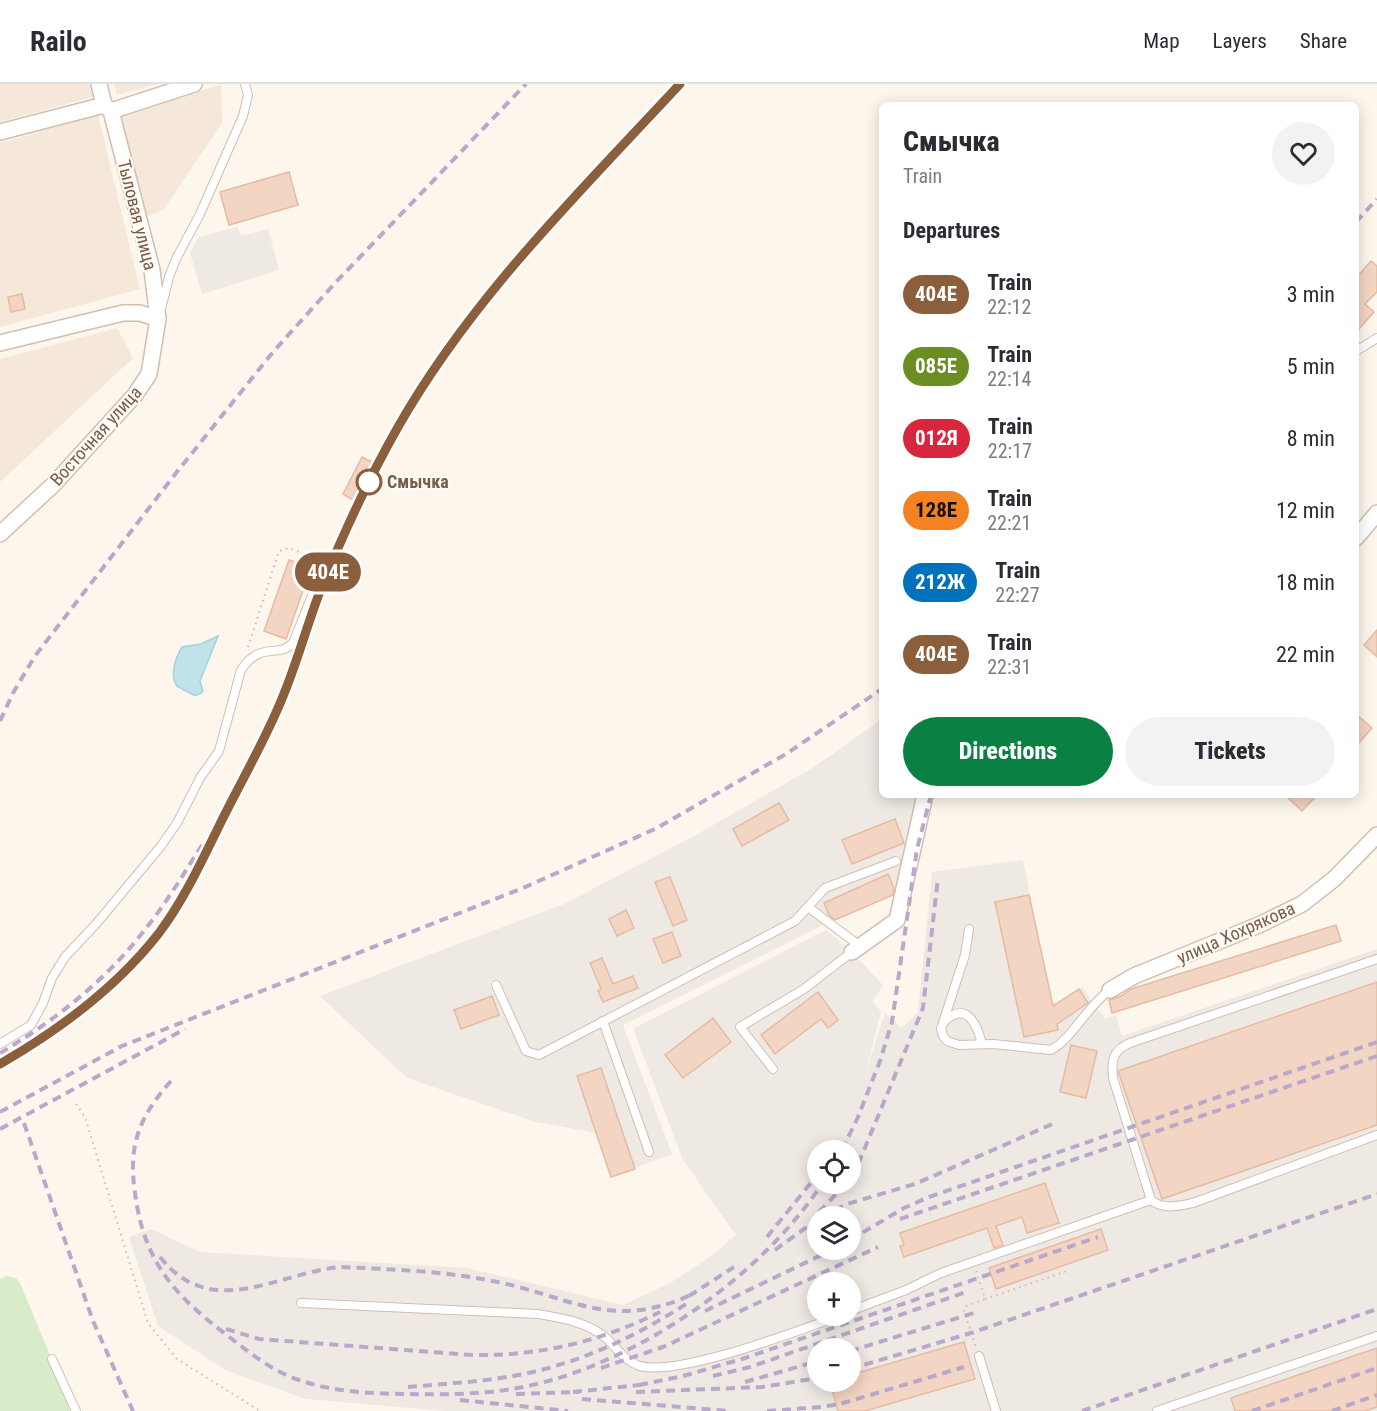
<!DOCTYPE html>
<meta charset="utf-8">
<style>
:root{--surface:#fff;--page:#f2f2f3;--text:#2b2b33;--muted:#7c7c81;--line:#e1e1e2;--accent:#0b8043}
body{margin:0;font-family:"Roboto Condensed",sans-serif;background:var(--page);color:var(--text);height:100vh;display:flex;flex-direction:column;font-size:22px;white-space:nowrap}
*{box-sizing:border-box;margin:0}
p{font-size:20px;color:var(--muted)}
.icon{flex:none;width:33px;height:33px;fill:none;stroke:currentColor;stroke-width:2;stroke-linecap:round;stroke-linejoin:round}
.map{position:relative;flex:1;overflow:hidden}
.drawer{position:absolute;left:879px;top:18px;width:480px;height:696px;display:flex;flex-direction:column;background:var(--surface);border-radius:9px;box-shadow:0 3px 15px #0003}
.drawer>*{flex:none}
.badge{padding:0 12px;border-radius:20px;font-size:21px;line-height:39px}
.controls{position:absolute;left:807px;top:1056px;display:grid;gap:12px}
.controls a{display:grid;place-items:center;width:54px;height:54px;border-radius:50%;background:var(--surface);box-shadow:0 3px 15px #0003;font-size:30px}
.map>.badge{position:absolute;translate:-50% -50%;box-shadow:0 0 0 3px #fff}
h2{padding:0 24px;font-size:22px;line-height:54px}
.round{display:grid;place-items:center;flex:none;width:63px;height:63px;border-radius:32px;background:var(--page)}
.headline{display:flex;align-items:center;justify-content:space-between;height:102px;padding:0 24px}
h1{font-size:28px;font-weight:800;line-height:45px}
.button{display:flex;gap:12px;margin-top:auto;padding:12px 24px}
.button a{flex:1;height:69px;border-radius:36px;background:var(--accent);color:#fff;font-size:24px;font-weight:800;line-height:69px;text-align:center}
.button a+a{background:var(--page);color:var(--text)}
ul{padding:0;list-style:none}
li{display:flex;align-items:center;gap:18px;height:72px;padding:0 24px}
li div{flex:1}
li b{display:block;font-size:22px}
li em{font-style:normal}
li .badge{min-width:66px;font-weight:700;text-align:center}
header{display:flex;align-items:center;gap:36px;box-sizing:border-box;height:84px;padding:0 30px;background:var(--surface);border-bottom:2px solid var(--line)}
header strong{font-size:28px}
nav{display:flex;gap:33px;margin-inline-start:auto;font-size:21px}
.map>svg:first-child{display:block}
</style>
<header>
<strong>Railo</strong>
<nav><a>Map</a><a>Layers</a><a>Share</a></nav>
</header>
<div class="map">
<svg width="1377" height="1327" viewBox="0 0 1377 1327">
<rect width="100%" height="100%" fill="#fdf6ec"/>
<!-- residential -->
<g fill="#f5e8da">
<path d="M0,0H93L96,12L0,38Z"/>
<path d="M114,0H158L117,11Z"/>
<path d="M221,1L222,39L164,125L144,134L118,30Z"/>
<path d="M98,31L140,205L0,243V59Z"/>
<path d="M117,244L133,274L0,398V275Z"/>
</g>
<!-- industrial -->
<g fill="#efe9e4" fill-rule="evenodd">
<path d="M237,143L241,152L268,145L279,186L202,210L190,169L199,153Z"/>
<path d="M882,635V711H919L897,809L827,839L623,941L672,1070L611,1093L596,1049L536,1038L407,994L320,912L564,820L694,752L814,683Z"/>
<path d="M1023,776L1052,920L1057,919L1082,903L1105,935L1116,931L1122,952L1377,865V1327H445L306,1315L225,1286L158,1242L129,1153L151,1145L200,1168L467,1184L623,1221L670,1199L707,1175L736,1151L683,1076L633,945L826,846L852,868L883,901L873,917L881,928L865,990L885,929L902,944L918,928L932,788ZM818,1066H850V1100H818ZM818,1132H850V1166H818ZM818,1198H850V1232H818ZM818,1264H850V1298H818Z"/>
</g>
<!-- green -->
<path fill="#d8ecc9" d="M6,1192L16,1194L20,1199L50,1271L47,1273L70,1327H0V1195Z"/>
<!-- water -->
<path fill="#bfe3e8" stroke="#a5d3da" stroke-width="1.5" d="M218,552L200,597L203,607C196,614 193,611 186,607C185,606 178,603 177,602C169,591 176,573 182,563L201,560Z"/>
<!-- building -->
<g fill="#f3d5c3" stroke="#e6bba3" stroke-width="1.5">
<path d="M289,88L298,121L229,141L220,108Z"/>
<path d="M1371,177L1377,182V208L1365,220L1374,228L1356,248V194Z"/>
<path d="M22,210L25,225L11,228L8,213Z"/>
<path d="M362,373L372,378L353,416L343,410Z"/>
<path d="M289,476L311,484L286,555L264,547Z"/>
<path d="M1377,546V573L1364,561Z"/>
<path d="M1356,630L1372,644L1356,662Z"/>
<path d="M1285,711H1317L1302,727Z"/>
<path d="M779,719L789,736L742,762L733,745Z"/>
<path d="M895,735L904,759L852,780L842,756Z"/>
<path d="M888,790L894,804L893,811L835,836L829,831L824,819Z"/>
<path d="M670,793L687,836L673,842L655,798Z"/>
<path d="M1029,811L1053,922L1079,905L1088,919L1057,940L1058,946L1024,953L995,818Z"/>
<path d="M626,826L634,844L617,852L609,835Z"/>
<path d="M1336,841L1341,857L1112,929L1109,916L1121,912L1131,905Z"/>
<path d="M672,848L681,872L663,879L653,855Z"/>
<path d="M602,874L613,900L633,892L638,904L603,918L598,907L601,905L590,879Z"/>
<path d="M1377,898V1041L1162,1115L1118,987Z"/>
<path d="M818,908L838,936L828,944L821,935L775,970L761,951Z"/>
<path d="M492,912L499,931L461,945L454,926Z"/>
<path d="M713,934L731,958L683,994L665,971Z"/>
<path d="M1071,961L1097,967L1086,1014L1060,1008Z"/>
<path d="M601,984L635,1085L611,1093L577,992Z"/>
<path d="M1045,1099L1059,1139L1027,1149L1022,1133L996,1142L1003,1161L994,1164L987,1144L904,1173L900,1162L904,1161L900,1149Z"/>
<path d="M1101,1145L1108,1166L996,1205L989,1184Z"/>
<path d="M964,1258L975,1295L865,1327H838L830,1298H850V1291Z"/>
<path d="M1377,1264V1323L1365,1327H1235L1231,1314Z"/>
</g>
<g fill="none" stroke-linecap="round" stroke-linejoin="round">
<!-- lane casing -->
<g stroke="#d1beb0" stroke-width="10">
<g id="lane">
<path d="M161,225L169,193L176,175L200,130L243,32L248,11L245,0"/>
<path d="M1356,267L1377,254"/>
<path d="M808,823L860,862"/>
<path d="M969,845L965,871L941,945L943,952L947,957L959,961L993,960L1051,966C1071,956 1088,921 1110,906"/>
<path d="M496,901L526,967L539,971L795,837L825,804L896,777"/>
<path d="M603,937L649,1068"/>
<path d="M944,938C966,916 977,940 982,960"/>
<path d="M0,960L31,941L43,919L52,894L65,873L96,840L161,762L177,739L200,694L219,667L241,586C261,556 278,575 293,559L325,479"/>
<path d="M773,985L740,943L804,905L852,868"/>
<path d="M1151,1116L1113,994C1111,976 1113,966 1130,959L1377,875"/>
<path d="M301,1219L538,1230C562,1234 587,1238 606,1254C617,1264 623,1275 637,1281C673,1295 800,1246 839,1232"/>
<path d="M850,1227L906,1206L941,1189L1151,1116C1163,1126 1178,1122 1193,1119L1377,1051"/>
<path d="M979,1272L996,1327"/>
<path d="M52,1275L76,1327"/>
<path d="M1157,1327L1377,1252"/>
</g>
</g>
<!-- street casing -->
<g stroke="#d1beb0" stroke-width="18">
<g id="street">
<path d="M99,0L104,21"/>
<path d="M0,48L104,21L111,27L194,0"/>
<path d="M0,259L123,229H140L158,235"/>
<path d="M0,450L53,401L135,311L149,290L158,235L152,186L111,27"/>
<path d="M1356,454L1377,429"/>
<path d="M852,868L897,836L925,711"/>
<path d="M1110,906L1134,892L1261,840L1302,820L1334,795L1377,751"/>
</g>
</g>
<!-- path -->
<g stroke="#d9b8a5" stroke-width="2" stroke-dasharray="1.5 4.5" stroke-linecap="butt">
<path d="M248,563L279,467L289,464L316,475"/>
<path d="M76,1020L85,1033L148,1239L177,1275L260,1327"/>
<path d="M976,1187L985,1215L966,1222L964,1227L976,1263"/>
<path d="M985,1215L1070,1186"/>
</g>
<!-- lane -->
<use href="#lane" stroke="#fff" stroke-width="8"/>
<!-- street -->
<use href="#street" stroke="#fff" stroke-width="15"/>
<!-- rail -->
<g stroke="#b9a8c9" stroke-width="4" stroke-dasharray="9 6" stroke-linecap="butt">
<path d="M1356,138L1377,115"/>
<path d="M0,637L13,609L35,572L176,389L273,268L336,198L526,0"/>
<path d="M0,969C53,938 105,897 143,848C165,821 183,791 202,761"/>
<path d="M0,980C58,946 117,903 159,849C186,813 204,772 224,732C243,694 265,656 281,617C296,580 307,540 322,502C344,448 369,394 398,343C472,213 579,109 680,0"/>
<path d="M171,997C139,1033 128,1061 135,1109C144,1178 174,1211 228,1252C250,1269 272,1287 299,1296C333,1308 375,1310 411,1310C450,1311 490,1310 528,1302C639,1278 760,1193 822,1100"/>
<path d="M0,1028L122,962L523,804L655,745L786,670L882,605"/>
<path d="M24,1039L93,1237L133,1327"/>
<path d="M0,1045L185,945"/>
<path d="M842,1066L858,1033L880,977L892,938L917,765L931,711"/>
<path d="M850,1092L859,1078L923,924L938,794"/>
<path d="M819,1128L846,1100"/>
<path d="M821,1132L847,1120L915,1100L1057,1038"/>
<path d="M900,1135L1377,972"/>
<path d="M767,1153L818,1090"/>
<path d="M850,1156L904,1124L929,1113L1377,958"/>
<path d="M775,1166L818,1135"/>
<path d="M160,1173C211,1238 277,1189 340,1183C386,1185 442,1187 487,1196C569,1210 609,1250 695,1209"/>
<path d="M689,1212L734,1183"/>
<path d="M705,1227L832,1166"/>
<path d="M226,1245L259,1255L472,1271C540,1272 599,1258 660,1228"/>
<path d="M850,1267L974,1229"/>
<path d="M601,1284L663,1263L878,1163"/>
<path d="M850,1285L971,1249L1377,1110"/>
<path d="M713,1292L750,1283L966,1208"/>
<path d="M745,1298L818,1277"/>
<path d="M639,1301L683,1292L742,1275L1098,1153"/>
<path d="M408,1303C443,1300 479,1298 513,1292C576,1281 633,1254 686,1220"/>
<path d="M573,1308L648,1300"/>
<path d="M636,1308L762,1303L818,1294"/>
<path d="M516,1310L579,1308"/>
<path d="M582,1315L730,1327"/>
<path d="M460,1316L568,1327"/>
<path d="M767,1327L821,1323L840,1320L964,1283"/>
<path d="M1082,1327L1377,1225"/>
<path d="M1252,1327L1377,1284"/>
<path d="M1332,1327L1377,1311"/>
</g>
</g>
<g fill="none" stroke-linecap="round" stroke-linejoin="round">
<!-- line casing -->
<g stroke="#fff" stroke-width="14">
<path id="line" d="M0,980C59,946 117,903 159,849C186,813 204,772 224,732C243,694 265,656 281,617C297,580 307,540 322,502C344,448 369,394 398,343C472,213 579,109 680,0"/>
</g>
<!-- line -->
<use href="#line" stroke="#8b5e3c" stroke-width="9"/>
</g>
<!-- markers -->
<circle fill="#fff" stroke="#8b5e3c" stroke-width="3" cx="369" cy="398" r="12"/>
<g text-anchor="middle" stroke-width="4.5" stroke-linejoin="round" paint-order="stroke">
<!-- street labels -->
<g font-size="18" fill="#7a5c4d" stroke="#fffaf3">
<text transform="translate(137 131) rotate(76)" y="6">Тыловая улица</text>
<text transform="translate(96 352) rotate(-48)" y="6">Восточная улица</text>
<text transform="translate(1236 849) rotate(-24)" y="6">улица Хохрякова</text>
</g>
<!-- stop labels -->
<g font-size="18" font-weight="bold" fill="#7a5c4d" stroke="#fffaf3" text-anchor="start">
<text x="387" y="404">Смычка</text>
</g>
</g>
</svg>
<div class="controls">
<a><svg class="icon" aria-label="locate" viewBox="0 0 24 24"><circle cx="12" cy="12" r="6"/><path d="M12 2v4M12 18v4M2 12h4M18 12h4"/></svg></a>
<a><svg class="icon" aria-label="layers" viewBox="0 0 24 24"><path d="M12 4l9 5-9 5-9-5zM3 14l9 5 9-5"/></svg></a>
<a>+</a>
<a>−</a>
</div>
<b class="badge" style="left:328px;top:488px;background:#8b5e3c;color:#fff">404Е</b>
<section class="drawer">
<div class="headline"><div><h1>Смычка</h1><p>Train</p></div><a class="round"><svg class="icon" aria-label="heart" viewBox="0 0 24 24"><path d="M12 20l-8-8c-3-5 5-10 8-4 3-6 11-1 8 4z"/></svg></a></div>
<h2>Departures</h2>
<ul>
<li><span class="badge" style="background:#8b5e3c;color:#fff">404Е</span><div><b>Train</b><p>22:12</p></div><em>3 min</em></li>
<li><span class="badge" style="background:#6b8e23;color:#fff">085Е</span><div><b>Train</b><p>22:14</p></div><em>5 min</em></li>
<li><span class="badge" style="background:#d7263d;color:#fff">012Я</span><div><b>Train</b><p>22:17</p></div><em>8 min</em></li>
<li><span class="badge" style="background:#f58220;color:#111">128Е</span><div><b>Train</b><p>22:21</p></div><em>12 min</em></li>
<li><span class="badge" style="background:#0072bc;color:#fff">212Ж</span><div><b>Train</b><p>22:27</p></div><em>18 min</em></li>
<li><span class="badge" style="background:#8b5e3c;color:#fff">404Е</span><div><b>Train</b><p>22:31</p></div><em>22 min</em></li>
</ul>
<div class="button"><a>Directions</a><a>Tickets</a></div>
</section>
</div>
